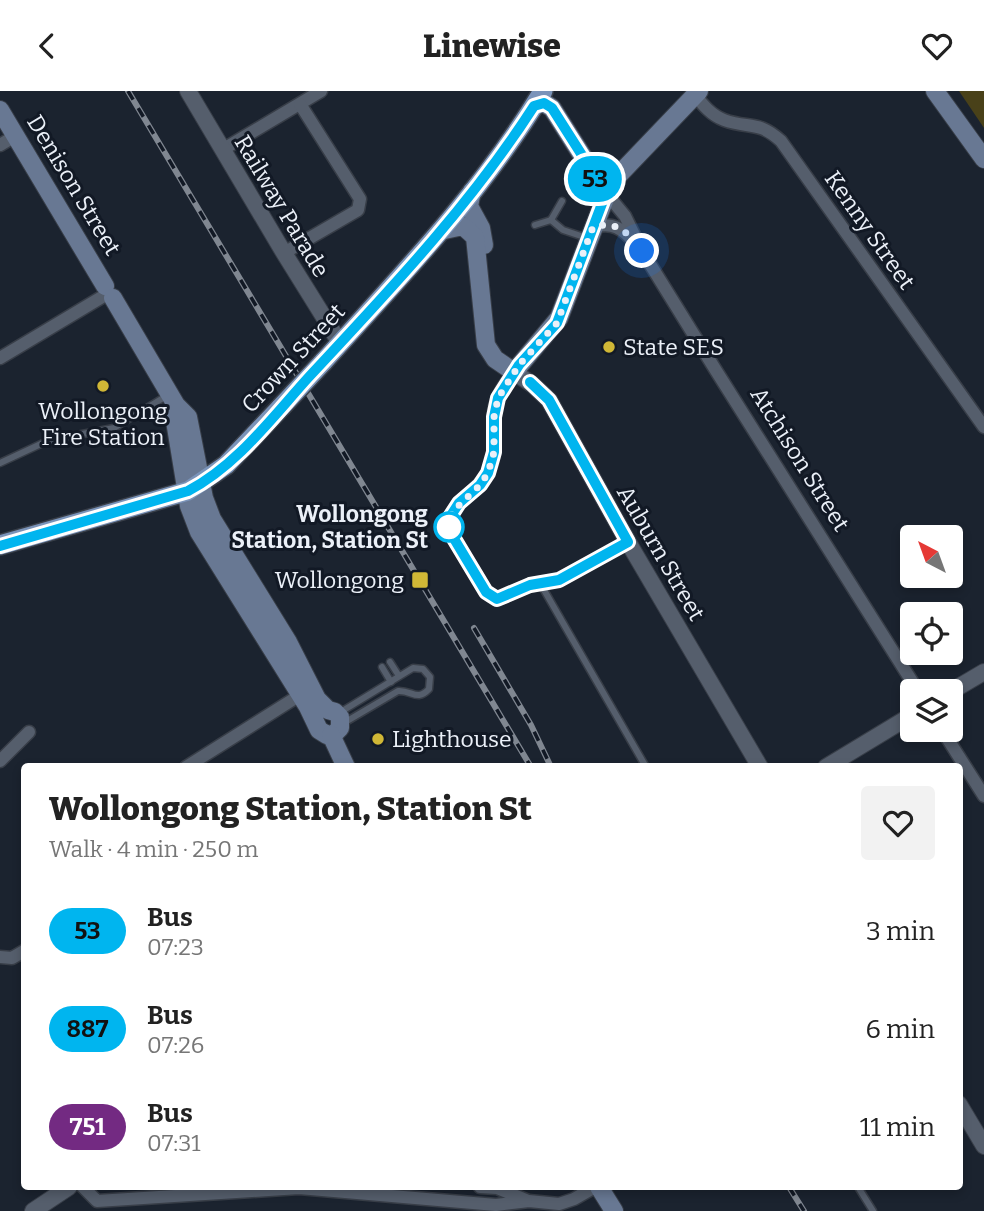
<!DOCTYPE html>
<meta charset="utf-8">
<style>
:root{--surface:#fff;--page:#f2f2f2;--text:#222;--muted:#767676}
body{margin:0;font-family:Bitter,serif;background:var(--page);color:var(--text);height:100vh;display:flex;flex-direction:column;font-size:26px;white-space:nowrap}
*{box-sizing:border-box;margin:0}
p{font-size:23px;color:var(--muted)}
.icon{flex:none;width:38px;height:38px;fill:none;stroke:currentColor;stroke-width:2;stroke-linecap:round;stroke-linejoin:round}
.map{position:relative;flex:1;overflow:hidden}
.side{position:absolute;left:21px;top:672px;width:942px;height:427px;display:flex;flex-direction:column;background:var(--surface);border-radius:7px;box-shadow:0 4px 10px #0003}
.side>*{flex:none}
.badge{padding:0 14px;border-radius:23px;font-size:24px;line-height:46px}
.needle{width:46px;rotate:319deg}
.buttons{position:absolute;left:900px;top:434px;display:grid;gap:14px}
.buttons a{display:grid;place-items:center;width:63px;height:63px;border-radius:7px;background:var(--surface);box-shadow:0 4px 10px #0003;font-size:35px}
.you{position:absolute;width:35px;height:35px;margin:-18px;border:5px solid #fff;border-radius:50%;background:#1a73e8;box-shadow:0 0 0 10px #1a73e833}
.map>.badge{position:absolute;translate:-50% -50%;box-shadow:0 0 0 4px #fff}
.round{display:grid;place-items:center;flex:none;width:74px;height:74px;border-radius:7px;background:var(--page)}
.summary{display:flex;align-items:center;justify-content:space-between;height:119px;padding:0 28px}
h1{font-size:33px;font-weight:800;line-height:52px}
ul{padding:0;list-style:none}
li{display:flex;align-items:center;gap:21px;height:98px;padding:0 28px}
li div{flex:1}
li b{display:block;font-size:26px}
li em{font-style:normal}
li .badge{min-width:77px;font-weight:700;text-align:center}
header{display:flex;justify-content:space-between;align-items:center;height:91px;padding:0 28px;background:var(--surface);font-size:32px;font-weight:800}
.map>svg:first-child{display:block}
</style>
<header><svg class="icon" aria-label="back" viewBox="0 0 24 24"><path d="M15 5l-7 7 7 7"/></svg>Linewise<svg class="icon" aria-label="heart" viewBox="0 0 24 24"><path d="M12 20l-8-8c-3-5 5-10 8-4 3-6 11-1 8 4z"/></svg></header>
<div class="map">
<svg width="984" height="1120" viewBox="0 0 984 1120">
<rect width="100%" height="100%" fill="#1b232f"/>
<!-- green -->
<path fill="#494119" d="M959,0H984V37Z"/>
<g fill="none" stroke-linecap="round" stroke-linejoin="round">
<!-- service casing -->
<g stroke="#383e48" stroke-width="9">
<g id="service">
<path d="M551,129L562,110"/>
<path d="M535,134L551,129L563,139L587,147"/>
<path d="M0,372L43,352L61,347L114,337L168,304"/>
<path d="M540,492L646,676"/>
<path d="M390,571L399,585"/>
<path d="M382,576L391,591"/>
<path d="M339,622L413,577L423,578L430,586L429,598C417,611 412,599 398,600L342,633"/>
<path d="M858,1096L873,1120"/>
</g>
</g>
<!-- minor casing -->
<g stroke="#383e48" stroke-width="15">
<g id="minor">
<path d="M695,4C703,14 711,24 724,29C749,38 758,29 781,50L984,336"/>
<path d="M0,54L15,45"/>
<path d="M222,59L321,0"/>
<path d="M606,102L625,125L642,160L715,278L918,600"/>
<path d="M593,136C613,131 622,137 635,152"/>
<path d="M284,162L358,119L360,108L300,13"/>
<path d="M0,267L102,206"/>
<path d="M514,281C506,292 498,302 495,315C490,337 499,359 489,380C479,402 442,415 450,441L486,501L491,505L500,507L530,494L559,489L628,451"/>
<path d="M942,639L984,705"/>
<path d="M0,670L29,641"/>
<path d="M186,676L300,604L309,603"/>
<path d="M0,866L12,867L24,860"/>
<path d="M83,1096L97,1110L299,1097L496,1114L529,1110L559,1113L574,1108L595,1096"/>
<path d="M480,1096L497,1097L526,1109"/>
</g>
</g>
<!-- tertiary casing -->
<g stroke="#383e48" stroke-width="18">
<g id="tertiary">
<path d="M188,0L284,162L340,252"/>
<path d="M514,281L533,294L549,309L628,451L760,676"/>
<path d="M950,601L984,581"/>
<path d="M826,676L912,624"/>
<path d="M959,1013L984,1055"/>
<path d="M33,1120L69,1096"/>
</g>
</g>
<!-- secondary casing -->
<g stroke="#383e48" stroke-width="20">
<g id="secondary">
<path d="M935,0L984,68"/>
<path d="M534,15L544,12L552,17L606,102"/>
<path d="M0,19L105,195"/>
<path d="M472,100L469,115L481,137L484,154"/>
<path d="M440,140L463,135L475,146L486,254L495,268L514,281L559,227L611,92L699,0"/>
<path d="M113,207L176,314L188,326L204,407L212,428L288,551L317,608L328,619L335,621L340,626V637L334,643L327,644L319,639L308,616L199,441L189,415L175,330L176,314"/>
<path d="M331,644L346,676"/>
<path d="M599,1096L614,1120"/>
</g>
</g>
<!-- primary casing -->
<g stroke="#383e48" stroke-width="22">
<g id="primary">
<path d="M323,271C401,185 483,100 543,0"/>
<path d="M0,454L188,400L226,374L281,316"/>
</g>
</g>
<!-- service -->
<use href="#service" stroke="#555e6c" stroke-width="6"/>
<!-- minor -->
<use href="#minor" stroke="#555e6c" stroke-width="12"/>
<!-- tertiary -->
<use href="#tertiary" stroke="#555e6c" stroke-width="16"/>
<!-- secondary -->
<use href="#secondary" stroke="#687893" stroke-width="18"/>
<!-- primary -->
<use href="#primary" stroke="#7a93b9" stroke-width="19"/>
<!-- rail casing -->
<g stroke="#808791" stroke-width="6">
<g id="rail">
<path d="M128,0L531,676"/>
<path d="M474,537L531,634L551,676"/>
<path d="M789,1096L804,1120"/>
</g>
</g>
<!-- rail -->
<use href="#rail" stroke="#121925" stroke-width="3.5" stroke-dasharray="10" stroke-linecap="butt"/>
<!-- primary-bridge casing -->
<g stroke="#383e48" stroke-width="22" stroke-linecap="butt">
<path id="primary-bridge" d="M281,316L323,271"/>
</g>
<!-- primary-bridge -->
<use href="#primary-bridge" stroke="#7a93b9" stroke-width="19"/>
</g>
<g fill="none" stroke-linecap="round" stroke-linejoin="round">
<!-- line casing -->
<g stroke="#fff" stroke-width="16">
<path id="line" d="M0,455L188,400C236,375 271,328 307,288C387,202 470,115 534,15L544,12L552,17L606,102L557,232L519,274L498,307L494,326V361L488,382L480,394L459,412L450,426V441L486,501L497,508L530,494L559,489L628,451L549,309L530,291"/>
</g>
<!-- line -->
<use href="#line" stroke="#00b5ef" stroke-width="10"/>
<!-- walk -->
<path stroke="#ebf0f8" stroke-width="7" stroke-dasharray="0 12.6" d="M449,436L452,421L480,394L488,382L494,361V326L498,307L519,274L557,232L593,136C619,129 627,142 642,160"/>
</g>
<!-- markers -->
<g fill="#d0b736" stroke="#121925" stroke-width="2.5">
<circle cx="609" cy="256" r="7"/>
<circle cx="103" cy="295" r="7"/>
<rect x="411" y="480" width="18" height="18" rx="3.5"/>
<circle cx="378" cy="648" r="7"/>
</g>
<circle fill="#fff" stroke="#00b5ef" stroke-width="3.5" cx="449" cy="436" r="14"/>
<g text-anchor="middle" stroke-width="6" stroke-linejoin="round" paint-order="stroke">
<!-- street labels -->
<g font-size="23" fill="#ebf0f8" stroke="#121925">
<text transform="translate(74 94) rotate(59)" y="8">Denison Street</text>
<text transform="translate(282 115) rotate(59)" y="8">Railway Parade</text>
<text transform="translate(870 139) rotate(55)" y="8">Kenny Street</text>
<text transform="translate(293 267) rotate(-47)" y="8">Crown Street</text>
<text transform="translate(800 368) rotate(58)" y="8">Atchison Street</text>
<text transform="translate(661 462) rotate(60)" y="8">Auburn Street</text>
</g>
<!-- poi labels -->
<g font-size="23" fill="#ebf0f8" stroke="#121925" text-anchor="start">
<text x="623" y="264">State SES</text>
<text x="103" y="328" text-anchor="middle">Wollongong<tspan x="103" dy="26">Fire Station</tspan></text>
<text x="404" y="497" text-anchor="end">Wollongong</text>
<text x="392" y="656">Lighthouse</text>
</g>
<!-- stop labels -->
<g font-size="23" font-weight="bold" fill="#ebf0f8" stroke="#121925" text-anchor="end">
<text x="428" y="431">Wollongong<tspan x="428" dy="26">Station, Station St</tspan></text>
</g>
</g>
</svg>
<div class="buttons">
<a><svg class="needle" viewBox="-14 -14 28 28"><path d="M0-13l5 13h-10z" fill="#e53935"/><path d="M0 13l5-13h-10z" fill="#767676"/></svg></a>
<a><svg class="icon" aria-label="locate" viewBox="0 0 24 24"><circle cx="12" cy="12" r="6"/><path d="M12 2v4M12 18v4M2 12h4M18 12h4"/></svg></a>
<a><svg class="icon" aria-label="layers" viewBox="0 0 24 24"><path d="M12 4l9 5-9 5-9-5zM3 14l9 5 9-5"/></svg></a>
</div>
<div class="you" style="left:642px;top:160px"></div>
<b class="badge" style="left:595px;top:88px;background:#00b5ef;color:#111">53</b>
<section class="side">
<div class="summary"><div><h1>Wollongong Station, Station St</h1><p>Walk · 4 min · 250 m</p></div><a class="round"><svg class="icon" aria-label="heart" viewBox="0 0 24 24"><path d="M12 20l-8-8c-3-5 5-10 8-4 3-6 11-1 8 4z"/></svg></a></div>
<ul>
<li><span class="badge" style="background:#00b5ef;color:#111">53</span><div><b>Bus</b><p>07:23</p></div><em>3 min</em></li>
<li><span class="badge" style="background:#00b5ef;color:#111">887</span><div><b>Bus</b><p>07:26</p></div><em>6 min</em></li>
<li><span class="badge" style="background:#732a82;color:#fff">751</span><div><b>Bus</b><p>07:31</p></div><em>11 min</em></li>
</ul>
</section>
</div>
